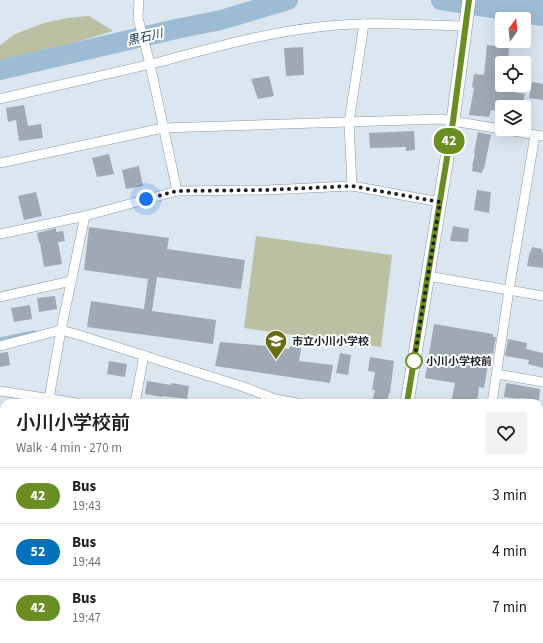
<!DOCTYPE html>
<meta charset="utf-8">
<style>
:root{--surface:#fff;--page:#f2f2f2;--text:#202124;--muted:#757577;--line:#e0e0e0}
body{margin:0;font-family:"Source Sans 3","Noto Sans JP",sans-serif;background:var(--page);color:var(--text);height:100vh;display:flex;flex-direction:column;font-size:15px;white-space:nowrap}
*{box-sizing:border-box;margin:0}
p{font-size:13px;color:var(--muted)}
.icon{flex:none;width:22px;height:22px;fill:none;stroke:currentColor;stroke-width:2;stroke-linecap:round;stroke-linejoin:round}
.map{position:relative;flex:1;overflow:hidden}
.details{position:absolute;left:0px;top:399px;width:543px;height:244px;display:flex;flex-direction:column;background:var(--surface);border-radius:12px 12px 0 0;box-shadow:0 4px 16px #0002}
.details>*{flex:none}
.badge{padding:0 8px;border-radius:13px;font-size:14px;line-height:26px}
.needle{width:26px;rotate:15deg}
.controls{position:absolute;left:495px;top:12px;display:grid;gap:8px}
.controls a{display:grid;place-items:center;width:36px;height:36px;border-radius:4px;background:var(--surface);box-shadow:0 4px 16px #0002;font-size:20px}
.you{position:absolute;width:20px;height:20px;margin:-10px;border:3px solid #fff;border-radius:50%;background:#1a73e8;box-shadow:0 0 0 6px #1a73e833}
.map>.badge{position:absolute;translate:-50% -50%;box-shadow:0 0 0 2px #fff}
.round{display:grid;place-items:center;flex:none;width:42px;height:42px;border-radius:4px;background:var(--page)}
.summary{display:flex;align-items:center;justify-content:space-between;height:68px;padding:0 16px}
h1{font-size:19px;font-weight:600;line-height:30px}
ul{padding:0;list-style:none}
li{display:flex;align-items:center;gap:12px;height:56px;padding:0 16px;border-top:1px solid var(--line)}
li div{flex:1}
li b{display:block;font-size:15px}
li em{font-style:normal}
li .badge{min-width:44px;font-weight:700;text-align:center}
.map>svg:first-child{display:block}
</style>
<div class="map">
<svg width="543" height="643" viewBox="0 0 543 643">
<rect width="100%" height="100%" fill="#dae6f0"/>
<!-- green -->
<g fill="#bcc0a3">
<path d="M89,16L113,31L43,52L0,63V45L2,44L15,34L44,23L67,18Z"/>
<path d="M256,236L392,255L381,347L244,328Z"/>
</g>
<!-- water -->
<path fill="#9cbcd4" d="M487,0H543V21L486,9Z"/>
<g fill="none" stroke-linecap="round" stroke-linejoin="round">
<!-- stream -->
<path stroke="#9cbcd4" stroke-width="3.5" d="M0,339L34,332"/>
<!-- river -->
<g stroke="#9cbcd4" stroke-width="20">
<path d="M441,0L543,16"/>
<path d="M0,70L176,29L221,20L288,0"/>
</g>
</g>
<!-- building -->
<g fill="#9ea9b3">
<path d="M487,45L509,47L508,63H502V85H514L513,92L525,94L522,107H502V112L491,110L489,117L469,115L474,88L472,87L474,74L484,75Z"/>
<path d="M303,47L304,75L286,76L284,48Z"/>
<path d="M269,76L274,96L258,99L251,79Z"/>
<path d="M532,82L543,84V100L529,98Z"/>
<path d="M24,105L28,126L41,124L43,138L19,141L16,120L8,122L6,108Z"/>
<path d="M414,131L415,150L406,151V147L370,148L369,133Z"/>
<path d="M478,132L491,135L484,169H483L482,173L472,171L473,167H472L475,153H474Z"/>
<path d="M109,154L114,174L97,177L92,158Z"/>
<path d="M139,166L143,186L126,189L122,170Z"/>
<path d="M477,190L491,192L489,213L474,210Z"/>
<path d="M36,192L42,216L24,220L18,196Z"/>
<path d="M453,226L469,229L468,242L450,241Z"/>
<path d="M89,227L169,238L167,249L245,260L241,289L157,277L152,311L216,320L213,344L87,327L91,301L144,309L148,279L84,270Z"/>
<path d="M56,228V232L63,231L65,241L58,242L62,264L44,267L40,243H39L37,233Z"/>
<path d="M532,247L542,249V252L543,253V268L527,266L530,251L531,252Z"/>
<path d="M55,296L57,309L39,312L37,298Z"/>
<path d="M30,305L32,319L14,322L11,308Z"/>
<path d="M434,324L493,334V337H496L493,354L490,353L484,388L479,387L477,403H451L455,383L425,378Z"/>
<path d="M508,339L527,343L526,349L543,353V368L528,364L529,360L505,356Z"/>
<path d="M220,342L267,346V345L289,349L290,346L301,348L299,361L333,365L330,383L215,366Z"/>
<path d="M8,352L10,365L0,367V353Z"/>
<path d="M340,353L351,355L348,375L336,373Z"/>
<path d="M370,357L394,361L390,393H389L387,403H372L375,390H372L375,372L368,371Z"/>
<path d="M109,361L127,364L125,377L107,374Z"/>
<path d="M147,381L171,385V383L189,386L187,399L163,396V397L145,394Z"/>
<path d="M506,383L540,389L539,400L520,398L519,399L504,397Z"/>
</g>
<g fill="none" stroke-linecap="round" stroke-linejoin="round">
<!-- minor casing -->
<g stroke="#8c98a0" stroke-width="10">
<g id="minor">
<path d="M139,0L138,18L150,64L177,191"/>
<path d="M0,99C53,86 106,75 159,62C212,48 264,33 318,27C367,21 417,25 466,26"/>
<path d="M0,163L163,128L440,119L543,136"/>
<path d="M352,186L349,122L364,24"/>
<path d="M0,234L85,216L177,191L266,190L352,186L440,202"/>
<path d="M428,276L543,296"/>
<path d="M0,297L71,281"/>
<path d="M0,346L61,330L79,335L244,387L275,399L297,403"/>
<path d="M497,374L543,382"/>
<path d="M0,391L77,403"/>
<path d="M49,399L61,330L85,216"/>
<path d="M135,403L144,355"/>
<path d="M492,403L509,290L535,135"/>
<path d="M539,443L543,444"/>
<path d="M0,574H4"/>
<path d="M506,639L526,642V643"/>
<path d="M166,643L167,639"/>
<path d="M246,643V639"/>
<path d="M304,643V639"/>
</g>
</g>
<!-- tertiary casing -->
<g stroke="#8c98a0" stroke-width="13">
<g id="tertiary">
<path d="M0,481L4,482"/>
<path d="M539,572L543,573"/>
<path d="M85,643L86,639"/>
</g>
</g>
<!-- secondary casing -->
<g stroke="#8c98a0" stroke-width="14">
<g id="secondary">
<path d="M407,403L453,121L469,0"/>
<path d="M367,643L368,639"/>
</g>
</g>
<!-- minor -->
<use href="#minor" stroke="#fff" stroke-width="9"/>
<!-- tertiary -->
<use href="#tertiary" stroke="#fff" stroke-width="12"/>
<!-- secondary -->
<use href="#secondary" stroke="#fff" stroke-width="13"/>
</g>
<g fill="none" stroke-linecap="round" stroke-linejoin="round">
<!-- line casing -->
<g stroke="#fff" stroke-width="9">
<path id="line" d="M407,403L453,121L469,0"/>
</g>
<!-- line -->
<use href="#line" stroke="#6b8e23" stroke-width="6"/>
<!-- walk -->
<path stroke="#1c2024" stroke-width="4" stroke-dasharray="0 7.2" d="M146,199L177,191L266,190L352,186L440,202L414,361"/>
</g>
<!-- icons -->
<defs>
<g id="school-pin" transform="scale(1.15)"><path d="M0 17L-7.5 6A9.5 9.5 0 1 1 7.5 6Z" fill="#676d11" stroke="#fff"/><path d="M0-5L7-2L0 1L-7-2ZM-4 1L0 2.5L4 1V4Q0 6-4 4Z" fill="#fff"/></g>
</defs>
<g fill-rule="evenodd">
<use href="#school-pin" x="276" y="341"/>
</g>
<!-- markers -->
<circle fill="#fff" stroke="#6b8e23" stroke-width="2" cx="414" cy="361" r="8"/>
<g text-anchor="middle" stroke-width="4" stroke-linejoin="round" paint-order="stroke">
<!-- poi labels -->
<g font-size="11" font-weight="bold" fill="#1c2024" stroke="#fff" text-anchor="start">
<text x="292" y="345">市立小川小学校</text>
</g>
<!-- stop labels -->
<g font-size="11" font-weight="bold" fill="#1c2024" stroke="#fff" text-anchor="start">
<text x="426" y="365">小川小学校前</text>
</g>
<!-- water labels -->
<g font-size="12" font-style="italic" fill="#0a334c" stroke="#fff">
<text transform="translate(145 37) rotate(-13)" y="4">黒石川</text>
</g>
</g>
</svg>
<div class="controls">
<a><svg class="needle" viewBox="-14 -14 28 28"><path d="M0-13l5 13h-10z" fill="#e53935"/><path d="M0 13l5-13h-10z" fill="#757577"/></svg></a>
<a><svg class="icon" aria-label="locate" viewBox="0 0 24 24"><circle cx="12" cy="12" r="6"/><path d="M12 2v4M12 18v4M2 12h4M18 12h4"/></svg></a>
<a><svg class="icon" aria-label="layers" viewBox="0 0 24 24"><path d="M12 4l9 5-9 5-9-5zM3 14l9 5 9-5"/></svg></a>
</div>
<div class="you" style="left:146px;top:199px"></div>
<b class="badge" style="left:449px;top:141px;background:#6b8e23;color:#fff">42</b>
<section class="details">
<div class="summary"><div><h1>小川小学校前</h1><p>Walk · 4 min · 270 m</p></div><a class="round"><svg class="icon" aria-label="heart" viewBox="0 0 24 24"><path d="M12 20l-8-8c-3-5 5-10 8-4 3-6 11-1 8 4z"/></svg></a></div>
<ul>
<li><span class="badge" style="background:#6b8e23;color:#fff">42</span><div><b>Bus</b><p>19:43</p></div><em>3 min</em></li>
<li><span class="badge" style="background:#0072bc;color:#fff">52</span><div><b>Bus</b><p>19:44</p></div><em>4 min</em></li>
<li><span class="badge" style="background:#6b8e23;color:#fff">42</span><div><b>Bus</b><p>19:47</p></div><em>7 min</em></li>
</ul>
</section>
</div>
